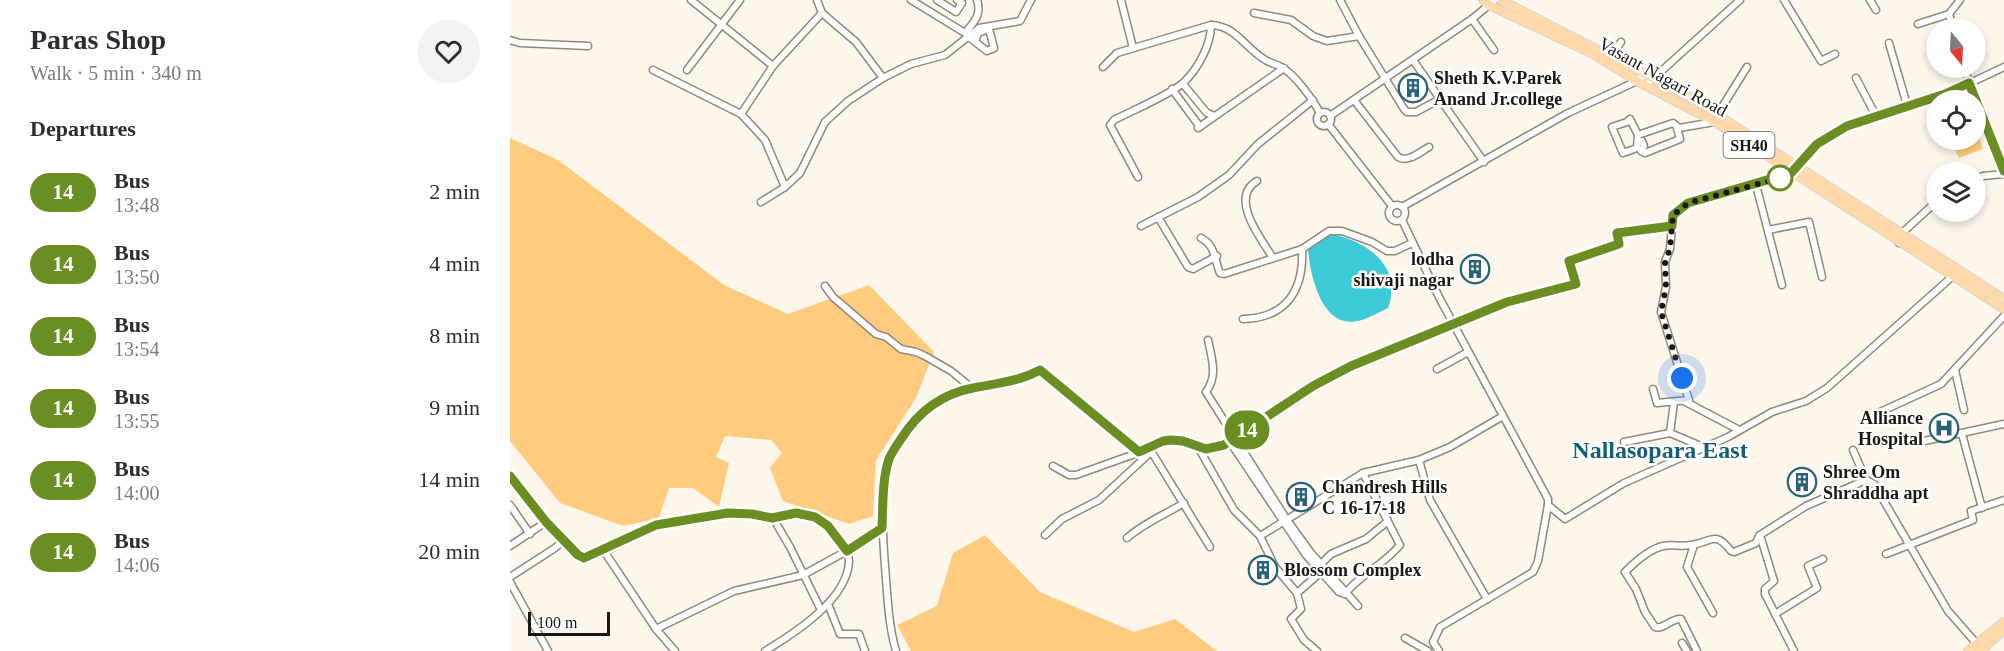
<!DOCTYPE html>
<meta charset="utf-8">
<style>
:root{--surface:#fff;--page:#f2f2f3;--text:#2b2b33;--muted:#7c7c81}
body{margin:0;font-family:"Times New Roman",serif;background:var(--page);color:var(--text);height:100vh;display:flex;flex-direction:column;font-size:22px;white-space:nowrap}
*{box-sizing:border-box;margin:0}
p{font-size:20px;color:var(--muted)}
.icon{flex:none;width:33px;height:33px;fill:none;stroke:currentColor;stroke-width:2;stroke-linecap:round;stroke-linejoin:round}
.map{position:relative;flex:1;overflow:hidden}
.drawer{display:flex;flex-direction:column;background:var(--surface);width:510px}
.drawer>*{flex:none}
.badge{padding:0 12px;border-radius:20px;font-size:21px;line-height:39px}
.needle{width:39px;rotate:162deg}
.controls{position:absolute;left:1416px;top:18px;display:grid;gap:12px}
.controls a{display:grid;place-items:center;width:60px;height:60px;border-radius:50%;background:var(--surface);box-shadow:0 3px 9px #0003;font-size:30px}
.scale{position:absolute;left:18px;bottom:15px;width:82px;box-sizing:border-box;padding-left:6px;border:3px solid #1c1711;border-top:0;font-size:16px;line-height:21px;white-space:nowrap;color:#1c1711;-webkit-text-stroke:4px #fff;paint-order:stroke}
.you{position:absolute;width:30px;height:30px;margin:-15px;border:4px solid #fff;border-radius:50%;background:#1a73e8;box-shadow:0 0 0 9px #1a73e833}
.map>.badge{position:absolute;translate:-50% -50%;box-shadow:0 0 0 3px #fff}
h2{padding:0 30px;font-size:22px;line-height:54px}
.round{display:grid;place-items:center;flex:none;width:63px;height:63px;border-radius:32px;background:var(--page)}
.headline{display:flex;align-items:center;justify-content:space-between;height:102px;padding:0 30px}
h1{font-size:28px;font-weight:600;line-height:45px}
ul{padding:0;list-style:none}
li{display:flex;align-items:center;gap:18px;height:72px;padding:0 30px}
li div{flex:1}
li b{display:block;font-size:22px}
li em{font-style:normal}
li .badge{min-width:66px;font-weight:700;text-align:center}
main{display:flex;flex:1;min-height:0}
.map>svg:first-child{display:block}
</style>
<main>
<section class="drawer">
<div class="headline"><div><h1>Paras Shop</h1><p>Walk · 5 min · 340 m</p></div><a class="round"><svg class="icon" aria-label="heart" viewBox="0 0 24 24"><path d="M12 20l-8-8c-3-5 5-10 8-4 3-6 11-1 8 4z"/></svg></a></div>
<h2>Departures</h2>
<ul>
<li><span class="badge" style="background:#6b8e23;color:#fff">14</span><div><b>Bus</b><p>13:48</p></div><em>2 min</em></li>
<li><span class="badge" style="background:#6b8e23;color:#fff">14</span><div><b>Bus</b><p>13:50</p></div><em>4 min</em></li>
<li><span class="badge" style="background:#6b8e23;color:#fff">14</span><div><b>Bus</b><p>13:54</p></div><em>8 min</em></li>
<li><span class="badge" style="background:#6b8e23;color:#fff">14</span><div><b>Bus</b><p>13:55</p></div><em>9 min</em></li>
<li><span class="badge" style="background:#6b8e23;color:#fff">14</span><div><b>Bus</b><p>14:00</p></div><em>14 min</em></li>
<li><span class="badge" style="background:#6b8e23;color:#fff">14</span><div><b>Bus</b><p>14:06</p></div><em>20 min</em></li>
</ul>
</section>
<div class="map">
<svg width="1494" height="651" viewBox="0 0 1494 651">
<rect width="100%" height="100%" fill="#fdf6eb"/>
<!-- green -->
<g fill="#ffcc7f">
<path d="M1466,128L1473,149L1449,158L1440,140H1466Z"/>
<path d="M0,138L48,160L214,285L278,314L359,285L424,352L406,398L366,460L363,516L339,524L273,501L260,468L272,453L261,440L215,436L206,457L219,463L209,507L183,488H159L149,518L113,526L50,503L0,441Z"/>
<path d="M475,535L530,592L624,632L665,619L707,651H401L387,625L427,606L443,553Z"/>
</g>
<!-- water -->
<path fill="#3ccad9" d="M822,234C858,242 893,266 878,308C869,312 858,319 848,321C811,329 800,274 798,249Z"/>
<g fill="none" stroke-linecap="round" stroke-linejoin="round">
<!-- minor casing -->
<g stroke="#938878" stroke-width="9">
<g id="minor">
<path d="M181,0L263,66"/>
<path d="M401,0L455,33C464,22 472,15 467,0"/>
<path d="M427,0L446,12L452,3L447,0"/>
<path d="M611,0L623,48"/>
<path d="M830,0L849,36L894,109L897,112H906L930,99L974,162"/>
<path d="M1274,0L1311,61L1325,54"/>
<path d="M1360,0L1366,10"/>
<path d="M744,13L781,20L803,36L817,41L849,36"/>
<path d="M962,19L984,50"/>
<path d="M1408,24L1439,14"/>
<path d="M1443,28L1439,14L1450,0"/>
<path d="M460,38L477,51L484,48L479,29L468,33L465,42"/>
<path d="M0,40L10,43L78,46"/>
<path d="M1379,43L1397,105"/>
<path d="M1101,57L1111,42"/>
<path d="M903,60L930,99"/>
<path d="M593,67L607,53L701,25C726,26 734,47 754,59C759,63 766,64 771,67C785,74 803,100 810,113"/>
<path d="M1454,68L1494,171"/>
<path d="M143,70L231,114L255,140L275,187"/>
<path d="M177,70L230,0"/>
<path d="M373,78L401,64L435,55L469,28L510,21L521,0"/>
<path d="M1346,78L1366,116L1435,95L1494,67"/>
<path d="M673,84L697,113L705,116"/>
<path d="M1136,85L1230,0"/>
<path d="M662,89L690,127"/>
<path d="M844,100L888,157C898,163 910,152 919,147"/>
<circle cx="814" cy="119" r="7"/>
<path d="M231,114L263,66L312,13"/>
<path d="M1207,115L1237,67"/>
<path d="M820,116L962,19L985,0"/>
<path d="M1120,119L1128,135L1127,148L1113,153L1102,127L1117,122Z"/>
<path d="M818,124L882,206"/>
<path d="M688,128L774,68"/>
<path d="M1128,135L1163,123L1169,128L1204,122"/>
<path d="M1132,141L1134,146L1131,151L1135,153L1170,139L1167,128"/>
<path d="M628,177L600,125L604,120C623,110 658,96 673,83C688,69 701,45 701,25"/>
<path d="M1466,179L1473,176L1494,174"/>
<path d="M747,181C718,198 752,240 763,258"/>
<path d="M1246,185L1272,285"/>
<path d="M251,202L275,187L290,173L315,122L338,101L373,78L346,42L312,13L307,0"/>
<circle cx="887" cy="213" r="8"/>
<path d="M892,207L1058,113L1127,81L1134,75"/>
<path d="M648,217L678,267L683,269L707,256"/>
<path d="M892,220L930,299L1038,499V505L1055,519L1114,483L1218,437L1262,412L1296,401L1317,388L1444,275"/>
<path d="M631,226L688,197L719,175L748,144L803,100"/>
<path d="M1258,230L1299,222L1312,277"/>
<path d="M691,238C706,246 704,259 710,273L714,274L792,249"/>
<path d="M1389,243L1391,234L1426,202"/>
<path d="M315,286L323,297L366,334L376,337L391,349L406,352L415,356L441,371L462,388"/>
<path d="M733,319C778,318 794,288 792,249L819,231H832L862,242L877,251H885L902,243"/>
<path d="M698,340C702,359 708,376 696,392L777,520L801,553L848,606"/>
<path d="M927,369L958,352"/>
<path d="M1445,370L1454,410"/>
<path d="M1143,389L1147,403L1179,400L1151,312L1156,287L1155,262L1160,249L1163,215L1178,203L1281,173L1307,144L1337,126L1366,116"/>
<path d="M1174,401L1229,430"/>
<path d="M1370,412L1431,384L1494,316"/>
<path d="M1160,433L1164,402"/>
<path d="M1452,434L1472,508"/>
<path d="M1414,441L1494,424"/>
<path d="M720,442L796,555L829,592L835,594"/>
<path d="M1114,442L1160,433L1193,447"/>
<path d="M688,447L724,510L750,536L765,567L787,593L791,609L781,619L794,640L807,651"/>
<path d="M1343,450L1356,480"/>
<path d="M641,451L700,547"/>
<path d="M909,460L920,500L977,599"/>
<path d="M543,466L559,475H566L633,451L653,441H673L696,449L714,445L803,386L841,366L997,302L1066,284L1059,261L1109,244L1107,233L1162,226"/>
<path d="M0,476L36,522L67,555L74,558C99,554 122,535 145,526C167,517 216,512 240,514C248,514 255,518 263,518C277,517 288,511 303,516C318,521 339,545 339,561C338,599 285,633 255,651"/>
<path d="M0,505L20,534"/>
<path d="M263,518L280,547L311,610"/>
<path d="M535,535L552,519L589,500L641,452"/>
<path d="M750,536L853,473L909,460L940,447L993,416"/>
<path d="M617,538C634,523 654,515 674,503"/>
<path d="M1184,545L1177,567L1203,613"/>
<path d="M0,546L36,522"/>
<path d="M94,551L146,629"/>
<path d="M1376,554L1463,520L1461,511L1494,500"/>
<path d="M809,566L821,554L856,539L878,521"/>
<path d="M0,577L45,548L54,540"/>
<path d="M0,582L38,651"/>
<path d="M787,593L810,573"/>
<path d="M835,594C850,574 874,565 890,545L853,473"/>
<path d="M318,604L330,634H349L355,651"/>
<path d="M1265,614L1307,588L1298,566L1313,559"/>
<path d="M895,638L918,651"/>
<path d="M1172,643L1177,651"/>
<path d="M165,651L146,629L224,591L293,575L344,547L372,528"/>
<path d="M386,651C379,627 378,604 376,579C373,540 369,500 379,461C383,445 405,416 418,406C449,381 496,389 530,370L629,452"/>
<path d="M929,651L923,642L930,627L1023,572L1028,561L1038,505"/>
<path d="M1187,651L1171,619C1161,618 1154,630 1145,627L1135,612L1126,589L1115,572C1124,563 1140,549 1153,546C1162,544 1172,547 1181,545C1201,543 1204,529 1221,551L1224,552L1246,543L1249,536"/>
<path d="M1284,651L1255,594V589L1264,581L1250,535L1296,506L1356,480L1364,484L1438,611L1467,644"/>
</g>
</g>
<!-- major casing -->
<g stroke="#d6d5d4" stroke-width="10">
<g id="major">
<path d="M973,0L979,5L1081,53L1127,81L1205,122L1494,309"/>
<path d="M991,0L1181,98L1494,299"/>
<path d="M1458,651L1494,622"/>
<path d="M1470,651L1494,630"/>
</g>
</g>
<!-- minor -->
<use href="#minor" stroke="#fff" stroke-width="6"/>
<!-- major -->
<use href="#major" stroke="#ffd9aa" stroke-width="8"/>
</g>
<g fill="none" stroke-linecap="round" stroke-linejoin="round">
<!-- line casing -->
<g stroke="#fff" stroke-width="14">
<path id="line" d="M0,476L36,522L68,555L74,558L146,525L218,513L242,514L262,518L286,513L305,517L318,526L337,551L372,528C373,506 372,480 379,459C382,452 387,445 391,439C408,412 431,394 463,388C487,383 508,382 530,370L629,452L653,441L661,440L673,441L696,449L714,445L803,386L841,366L997,302L1066,284L1059,261L1109,244L1107,233L1162,226L1163,215L1178,203L1281,173L1307,144L1337,126L1435,94L1459,83L1494,171"/>
</g>
<!-- line -->
<use href="#line" stroke="#6b8e23" stroke-width="9"/>
<!-- walk -->
<path stroke="#1c1711" stroke-width="6" stroke-dasharray="0 10.8" d="M1172,378L1151,312L1156,287L1155,262L1160,249L1163,215L1178,203L1270,178"/>
</g>
<!-- icons -->
<defs>
<g id="building-ring" transform="scale(1.5)"><circle r="9.5" fill="#fff" stroke="#27627a" stroke-width="1.5"/><path d="M-4-6H4V6H1V3H-1V6H-4ZM-2.5-4.3h1.7v1.8h-1.7ZM.8-4.3h1.7v1.8H.8ZM-2.5-1h1.7V.8h-1.7ZM.8-1h1.7V.8H.8Z" fill="#27627a"/></g>
<g id="hospital-ring" transform="scale(1.5)"><circle r="9.5" fill="#fff" stroke="#27627a" stroke-width="1.5"/><path d="M-5-5h3v3.5h4V-5h3V5h-3V1.5h-4V5h-3Z" fill="#27627a"/></g>
</defs>
<g fill-rule="evenodd">
<use href="#building-ring" x="903" y="88"/>
<use href="#building-ring" x="965" y="269"/>
<use href="#hospital-ring" x="1434" y="428"/>
<use href="#building-ring" x="1292" y="482"/>
<use href="#building-ring" x="791" y="497"/>
<use href="#building-ring" x="753" y="570"/>
</g>
<!-- markers -->
<circle fill="#fff" stroke="#6b8e23" stroke-width="3" cx="1270" cy="178" r="12"/>
<g text-anchor="middle" stroke-width="5" stroke-linejoin="round" paint-order="stroke">
<!-- shield labels -->
<rect fill="#fff" stroke="#605d58" stroke-width="1.5" x="1213.5" y="132" width="51" height="26" rx="4.5"/>
<g font-size="16" font-weight="bold" fill="#1c1711">
<text x="1239" y="151">SH40</text>
</g>
<!-- street labels -->
<g font-size="18" fill="#1c1711" stroke="#fff">
<text transform="translate(1153 77) rotate(29)" y="6">Vasant Nagari Road</text>
</g>
<!-- poi labels -->
<g font-size="18" font-weight="bold" fill="#1c1711" stroke="#fff" text-anchor="start">
<text x="924" y="84">Sheth K.V.Parek<tspan x="924" dy="21">Anand Jr.college</tspan></text>
<text x="944" y="265" text-anchor="end">lodha<tspan x="944" dy="21">shivaji nagar</tspan></text>
<text x="1413" y="424" text-anchor="end">Alliance<tspan x="1413" dy="21">Hospital</tspan></text>
<text x="1313" y="478">Shree Om<tspan x="1313" dy="21">Shraddha apt</tspan></text>
<text x="812" y="493">Chandresh Hills<tspan x="812" dy="21">C 16-17-18</tspan></text>
<text x="774" y="576">Blossom Complex</text>
</g>
<!-- district labels -->
<g font-size="24" font-weight="bold" fill="#165d78" stroke="#fff">
<text x="1150" y="458">Nallasopara East</text>
</g>
</g>
</svg>
<div class="controls">
<a><svg class="needle" viewBox="-14 -14 28 28"><path d="M0-13l5 13h-10z" fill="#e53935"/><path d="M0 13l5-13h-10z" fill="#7c7c81"/></svg></a>
<a><svg class="icon" aria-label="locate" viewBox="0 0 24 24"><circle cx="12" cy="12" r="6"/><path d="M12 2v4M12 18v4M2 12h4M18 12h4"/></svg></a>
<a><svg class="icon" aria-label="layers" viewBox="0 0 24 24"><path d="M12 4l9 5-9 5-9-5zM3 14l9 5 9-5"/></svg></a>
</div>
<div class="scale">100 m</div>
<div class="you" style="left:1172px;top:378px"></div>
<b class="badge" style="left:737px;top:430px;background:#6b8e23;color:#fff">14</b>
</div>
</main>
